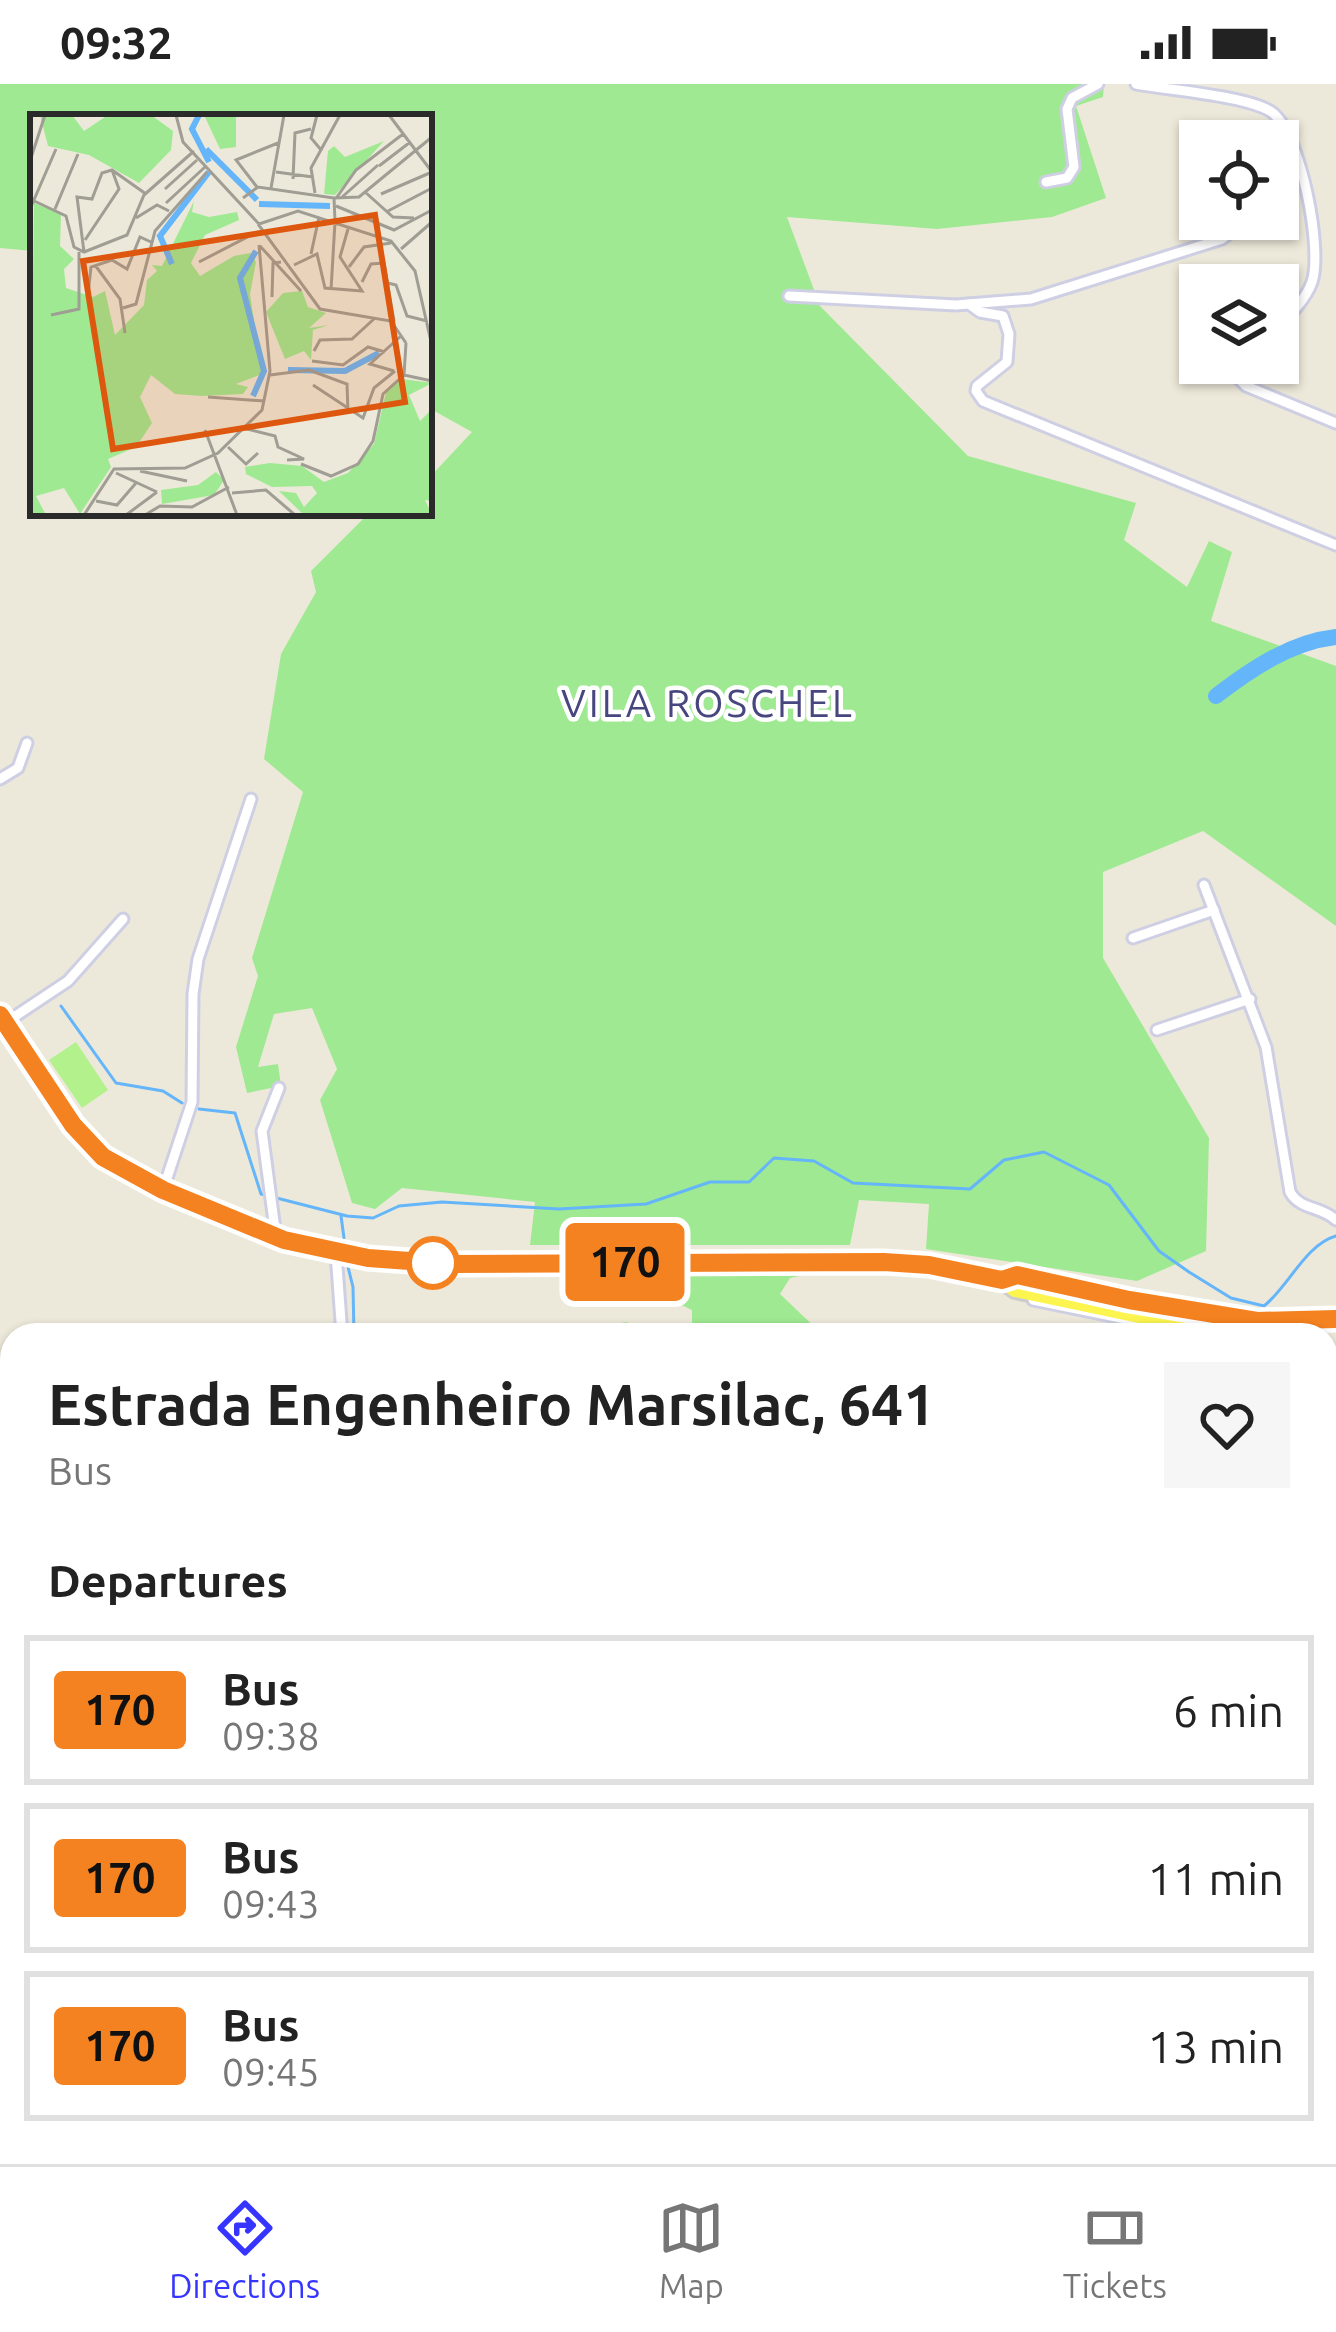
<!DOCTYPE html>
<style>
:root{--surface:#fff;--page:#f6f6f6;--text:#222;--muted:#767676;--line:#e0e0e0;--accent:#3635ff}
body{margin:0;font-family:Ubuntu,sans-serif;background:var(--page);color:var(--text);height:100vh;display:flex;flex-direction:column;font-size:45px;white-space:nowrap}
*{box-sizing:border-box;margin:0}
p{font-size:39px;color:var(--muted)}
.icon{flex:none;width:66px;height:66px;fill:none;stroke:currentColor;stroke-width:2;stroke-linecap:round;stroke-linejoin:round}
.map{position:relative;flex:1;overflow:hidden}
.side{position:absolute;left:0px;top:1239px;width:1338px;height:843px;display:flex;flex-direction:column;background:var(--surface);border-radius:36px 36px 0 0;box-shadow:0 3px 9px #0004}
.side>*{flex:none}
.badge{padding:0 24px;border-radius:9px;font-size:42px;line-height:78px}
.fabs{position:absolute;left:1179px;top:36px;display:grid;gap:24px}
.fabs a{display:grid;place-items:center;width:120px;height:120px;border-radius:0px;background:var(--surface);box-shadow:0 3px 9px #0004;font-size:60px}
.map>.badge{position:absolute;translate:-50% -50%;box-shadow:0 0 0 6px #fff}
h2{padding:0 48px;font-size:45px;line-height:108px}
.round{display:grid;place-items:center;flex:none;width:126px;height:126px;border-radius:0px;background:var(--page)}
.summary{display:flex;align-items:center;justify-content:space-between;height:204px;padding:0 48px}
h1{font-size:57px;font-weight:700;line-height:90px}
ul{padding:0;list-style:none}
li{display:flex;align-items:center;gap:36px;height:150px;margin:0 24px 18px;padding:0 24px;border:6px solid var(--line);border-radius:0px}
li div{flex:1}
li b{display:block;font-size:45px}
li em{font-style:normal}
li .badge{min-width:132px;font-weight:700;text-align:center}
.status{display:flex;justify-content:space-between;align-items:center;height:84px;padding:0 60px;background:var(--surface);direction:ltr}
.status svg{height:33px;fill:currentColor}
.menu{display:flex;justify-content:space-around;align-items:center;height:168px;border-top:3px solid var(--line);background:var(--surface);font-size:33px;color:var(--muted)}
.menu a{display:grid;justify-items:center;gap:6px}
.menu .selected{color:var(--accent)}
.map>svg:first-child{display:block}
</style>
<div class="status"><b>09:32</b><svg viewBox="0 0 49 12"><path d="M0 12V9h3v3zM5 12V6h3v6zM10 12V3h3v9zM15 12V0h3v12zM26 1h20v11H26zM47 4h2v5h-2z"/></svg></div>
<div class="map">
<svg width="1336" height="2080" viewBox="0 0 1336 2080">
<rect width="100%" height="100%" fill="#ede9da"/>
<!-- education -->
<path fill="#f0ebc8" d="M1336,1817V1995L1326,2008V1837Z"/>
<!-- green -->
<g fill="#9fe992">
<path d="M0,0H1104L1103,13L1076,22L1106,114L1052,133L937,145L787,133L820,222L968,372L1136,419L1124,456L1187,503L1209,457L1232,468L1211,537L1336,582V842L1203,747L1103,788V874L1209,1054L1206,1167L1137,1197L926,1165L929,1120L859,1116L850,1161H530L535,1118L402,1104L375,1125L352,1119L320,1016L337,985L312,924L274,930L258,983L278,980L281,1002L247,1009L236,963L258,892L252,874L303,708L264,675L281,570L316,508L311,487L368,430L392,433L397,429H429V394L472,348L429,324V33H33V167L0,164Z"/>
<path d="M774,1178L812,1182L819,1188L790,1194L780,1210L823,1251H692V1226L675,1218L620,1205L613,1199L611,1189L723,1190C736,1179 751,1182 766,1185Z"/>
<path d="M626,1238L635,1242L639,1251H540L538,1246L554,1239L590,1247Z"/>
<path d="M0,1935L12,1938V2070H156L165,2080H0Z"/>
</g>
<!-- pitch -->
<path fill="#b3f18c" d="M76,958L108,1006L82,1024L49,976Z"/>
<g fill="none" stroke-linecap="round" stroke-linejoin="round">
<!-- stream -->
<g stroke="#64b5f9" stroke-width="3">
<path d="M61,922L116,999L163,1007L182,1019"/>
<path d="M199,1025L235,1029L261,1110L347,1132L373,1134L399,1122L442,1118L559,1125L646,1120L710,1098H749L774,1074L814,1077L853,1099L970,1105L1004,1076L1044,1068L1109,1101L1159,1167L1189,1188L1231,1214L1264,1222C1289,1202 1305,1161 1336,1152"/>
<path d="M341,1132L344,1154"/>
<path d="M348,1183L353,1203L354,1251"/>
</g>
<!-- river -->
<path stroke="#64b5f9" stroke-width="16" d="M1216,612C1251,585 1291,558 1336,553"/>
<!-- minor casing -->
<g stroke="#cfcfe4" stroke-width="15">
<g id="minor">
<path d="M1136,0C1167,6 1251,12 1273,29C1301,52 1323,165 1312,198C1306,215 1290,231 1278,243"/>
<path d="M1278,91L1298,77"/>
<path d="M1046,98L1067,94L1074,83L1067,25L1072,14L1098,0"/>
<path d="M789,212L956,221L1031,215L1222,155L1249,135"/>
<path d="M969,220L980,228L1003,232L1009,250L1007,278L977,302L976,307L983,317L1336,461"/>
<path d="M1236,279L1235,291L1246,302L1336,339"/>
<path d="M0,695L18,684L27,659"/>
<path d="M1204,801L1266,963L1290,1108C1300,1126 1321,1122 1336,1136"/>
<path d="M1133,854L1214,826"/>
<path d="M5,939L68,897L123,835"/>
<path d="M1157,946L1250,915"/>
<path d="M163,1106L192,1018L193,910L198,875L251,715"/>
<path d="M276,1153L262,1047L279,1004"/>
<path d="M336,1169L342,1251"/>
<path d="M1033,1216L1204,1251"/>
<path d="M1326,1305L1336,1299"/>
<path d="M1326,1387L1336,1376"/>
<path d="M1326,1657L1336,1662"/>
<path d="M0,1661L12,1657"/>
<path d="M0,1674L12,1678"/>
<path d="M0,1836L12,1840"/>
<path d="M0,1921H12"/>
<path d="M1326,2021L1336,2009"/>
<path d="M171,2070L178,2080"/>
<path d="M414,2070L422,2080"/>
<path d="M862,2070L884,2080"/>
<path d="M602,2072L630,2070"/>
<path d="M216,2080L219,2070"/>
<path d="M477,2080L482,2070"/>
<path d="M572,2080L581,2070"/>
<path d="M996,2080L1003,2070"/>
<path d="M1132,2080L1134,2070"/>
<path d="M1282,2080L1289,2070"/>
</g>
</g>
<!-- secondary casing -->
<g stroke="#cfcfe4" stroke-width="18">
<g id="secondary">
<path d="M1326,1812L1336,1791"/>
<path d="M1194,2080L1200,2070"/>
</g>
</g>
<!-- primary casing -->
<g stroke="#ccc" stroke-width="20">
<g id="primary">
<path d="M0,931L73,1041L103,1073L163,1106L283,1156L336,1169L431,1179L884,1178C921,1181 987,1183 1015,1206L1153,1235L1224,1243L1276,1235H1336"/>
<path d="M1002,1196L1017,1191L1129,1216L1250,1235"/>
</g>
</g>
<!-- minor -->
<use href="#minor" stroke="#fff" stroke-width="9"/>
<!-- secondary -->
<use href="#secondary" stroke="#fff" stroke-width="12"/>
<!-- primary -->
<use href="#primary" stroke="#fcf550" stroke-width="14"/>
</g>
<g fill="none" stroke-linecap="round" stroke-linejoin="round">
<!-- line casing -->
<g stroke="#fff" stroke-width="27">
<path id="line" d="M0,931L73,1041L103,1073L163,1106L284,1156L368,1174L451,1180L884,1178L929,1181L1002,1196L1017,1191L1129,1216L1257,1237L1336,1235"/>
</g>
<!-- line -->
<use href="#line" stroke="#f58220" stroke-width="18"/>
</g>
<!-- markers -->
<circle fill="#fff" stroke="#f58220" stroke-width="6" cx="433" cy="1179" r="24"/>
<g text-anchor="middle" stroke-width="9" stroke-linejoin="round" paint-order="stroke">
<!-- quarter labels -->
<g font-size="39" letter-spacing="3" fill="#47467e" stroke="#fff">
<text x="708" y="633">VILA ROSCHEL</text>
</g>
</g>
<!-- overview -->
<g transform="translate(30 30)">
<rect width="402" height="402" fill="#ede9da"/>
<path d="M10,1H42L54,17L78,1H121L143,17L141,36L109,69L59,41L18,32ZM174,1H206V33L190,35ZM354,27L305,81L294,80L298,37L304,32L315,43ZM164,87L162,98L179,103L207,98L209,106L175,121L161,149L170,162L204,142L220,139L226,148L220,180L232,260L206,270L218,273L213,280L172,282L145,280L121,261L110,283L122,309L106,333L78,345L81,353L50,400L34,374L6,382L16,401H0L4,89L31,100L30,132L44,145L34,155L36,174L63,183L75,177L85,221L114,191L117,166L127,157L122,151L132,152ZM272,177L278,193L296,199L279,214L299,211L283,216L281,246L274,237L255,245L236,198L253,179ZM372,265L402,269L379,281L390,307L402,295V387L395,386L402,401H274L249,377L266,379L274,393L287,379L282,372L242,373L216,360L215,353L240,349L272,352L294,368L318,359L344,330L356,278ZM186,358L194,366L184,381L132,390L131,376L168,371Z" fill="#9fe992"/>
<path fill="none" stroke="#64b5f9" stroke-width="6" d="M169,1L162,15L179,48M176,35L227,86M229,90L300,92M142,150L130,122L179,58M258,256L315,257L349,239M223,282L234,257L210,164L226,137"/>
<path fill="none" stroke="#9f9d94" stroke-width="3" d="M146,1L153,28L229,110M287,1L281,24L292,37M359,1L402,58M0,47L15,1M349,52L379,29M246,58L283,63M263,65L265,19L281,15M227,73L206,46L248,29M241,74L254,1M135,75L167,46M335,78L363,103L384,104M285,79L281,54L310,1M351,80L402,58M307,83L326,56L373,20M213,84L228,73L304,84L305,107M304,84L329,83L402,23M311,84L348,51M0,85L36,102L44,133L54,138L97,121L114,81L164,37M136,89L175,53M306,92L364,116L402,96M0,95L26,35M25,95L48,40M358,97L402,74M106,104L127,91L139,97M228,110L290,195L361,207L376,229M229,110L268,97L361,127L385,157L402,232M55,126L89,75L82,56M230,132L271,177M371,135L402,108M54,138L47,83L62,85L72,59L82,56L116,80M281,140L289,103M169,148L227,118M65,151L90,185L95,219M264,151L287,140L295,174L332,177L310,143L318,115M319,153L334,133L361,129M332,168L341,150L354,149L364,207M354,168L366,171L377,202L397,207M301,176L305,108M58,180L61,153L82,146L97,155L110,123L121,128M242,183L243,149L251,148M93,194L106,190L125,117L177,58M21,201L49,195V138M376,229L374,261L402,267M284,237L290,226L322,225L345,204M282,247L313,251L338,233L355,238M364,257L340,250L371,222M240,261L279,256L317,270L318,298M283,271L333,304L344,274L365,257M178,283L234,287M213,314L245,322L248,333L274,345L257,346M175,316L207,401M198,333L216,350L228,339M271,350L301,362L328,350L343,327L353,280L374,261M110,357L157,367M86,359L127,378M202,379L236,376L265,401M66,387L87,391L106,369M54,401L84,355L155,354L188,339L232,296L240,257L229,131M96,401L127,378M115,401L130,392L162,393L199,373"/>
<path fill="#de570e" fill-opacity="0.15" stroke="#de570e" stroke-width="6" d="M345,101L375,288L83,335L53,147Z"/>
<rect width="402" height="402" fill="none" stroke="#2a2a2a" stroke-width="6"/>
</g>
</svg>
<div class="fabs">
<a><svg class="icon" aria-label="locate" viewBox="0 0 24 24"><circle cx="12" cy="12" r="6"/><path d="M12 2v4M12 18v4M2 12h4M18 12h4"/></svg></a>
<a><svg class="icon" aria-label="layers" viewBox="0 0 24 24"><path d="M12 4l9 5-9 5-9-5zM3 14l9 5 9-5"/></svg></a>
</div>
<b class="badge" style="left:625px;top:1178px;background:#f58220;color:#111">170</b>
<section class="side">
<div class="summary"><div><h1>Estrada Engenheiro Marsilac, 641</h1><p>Bus</p></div><a class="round"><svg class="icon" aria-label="heart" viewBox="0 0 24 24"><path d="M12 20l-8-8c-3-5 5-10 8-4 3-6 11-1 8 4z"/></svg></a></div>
<h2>Departures</h2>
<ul>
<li><span class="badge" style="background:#f58220;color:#111">170</span><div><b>Bus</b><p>09:38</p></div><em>6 min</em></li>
<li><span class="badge" style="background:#f58220;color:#111">170</span><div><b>Bus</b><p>09:43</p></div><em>11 min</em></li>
<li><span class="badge" style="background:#f58220;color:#111">170</span><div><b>Bus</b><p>09:45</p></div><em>13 min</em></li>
</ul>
</section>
</div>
<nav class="menu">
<a class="selected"><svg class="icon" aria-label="directions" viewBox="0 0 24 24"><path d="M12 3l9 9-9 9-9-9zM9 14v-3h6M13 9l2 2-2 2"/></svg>Directions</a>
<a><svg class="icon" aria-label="map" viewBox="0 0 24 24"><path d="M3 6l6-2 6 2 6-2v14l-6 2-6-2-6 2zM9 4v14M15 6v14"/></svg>Map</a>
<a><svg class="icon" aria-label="tickets" viewBox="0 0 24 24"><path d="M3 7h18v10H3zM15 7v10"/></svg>Tickets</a>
</nav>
